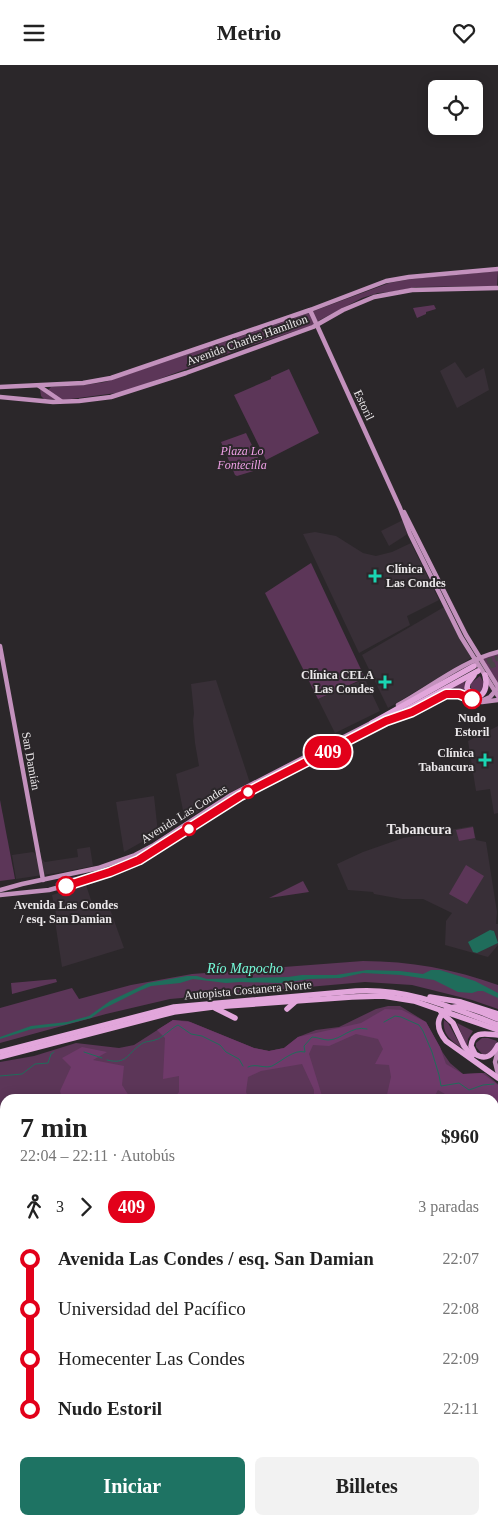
<!DOCTYPE html>
<html lang="es">
<meta charset="utf-8">
<style>
:root{--surface:#fff;--page:#f2f2f2;--text:#222;--muted:#767676;--accent:#1e7363}
body{margin:0;font-family:Georgia,serif;background:var(--page);color:var(--text);height:100vh;display:flex;flex-direction:column;font-size:19px;white-space:nowrap}
*{box-sizing:border-box;margin:0}
p{font-size:16px;color:var(--muted)}
.icon{flex:none;width:28px;height:28px;fill:none;stroke:currentColor;stroke-width:2;stroke-linecap:round;stroke-linejoin:round}
.map{position:relative;flex:1;overflow:hidden}
.panel{position:absolute;left:0px;top:1029px;width:499px;height:431px;display:flex;flex-direction:column;background:var(--surface);border-radius:15px 15px 0 0;box-shadow:0 2px 12px #0003}
.panel>*{flex:none}
.badge{padding:0 10px;border-radius:16px;font-size:18px;line-height:32px}
.controls{position:absolute;left:428px;top:15px;display:grid;gap:10px}
.controls a{display:grid;place-items:center;width:55px;height:55px;border-radius:8px;background:var(--surface);box-shadow:0 2px 12px #0003;font-size:25px}
.map>.badge{position:absolute;translate:-50% -50%;box-shadow:0 0 0 2px #fff}
.legs{display:flex;align-items:center;gap:8px;height:55px;padding:0 20px;font-size:16px}
.legs p{margin-inline-start:auto}
.summary{display:flex;align-items:center;justify-content:space-between;height:85px;padding:0 20px}
h1{font-size:28px;font-weight:600;line-height:38px}
.primary-button{display:flex;gap:10px;margin-top:auto;padding:10px 20px}
.primary-button a{flex:1;height:58px;border-radius:8px;background:var(--accent);color:#fff;font-size:20px;font-weight:600;line-height:58px;text-align:center}
.primary-button a+a{background:var(--page);color:var(--text)}
ul{padding:0 20px;list-style:none}
li{display:flex;align-items:center;gap:18px;height:50px;font-size:19px}
li i{display:grid;place-items:center;width:8px;height:100%;margin:0 6px;background:currentColor}
li i::after{content:'';width:12px;height:12px;margin:-6px;border:4px solid;border-radius:50%;background:var(--surface)}
li p{margin-inline-start:auto}
li:first-child i{background:linear-gradient(#0000 50%,currentColor 0)}
li:last-child i{background:linear-gradient(currentColor 50%,#0000 0)}
header{display:flex;justify-content:space-between;align-items:center;height:65px;padding:0 20px;background:var(--surface);font-size:22px;font-weight:600}
.map>svg:first-child{display:block}
</style>
<header><svg class="icon" aria-label="menu" viewBox="0 0 24 24"><path d="M4 6h16M4 12h16M4 18h16"/></svg>Metrio<svg class="icon" aria-label="heart" viewBox="0 0 24 24"><path d="M12 20l-8-8c-3-5 5-10 8-4 3-6 11-1 8 4z"/></svg></header>
<div class="map">
<svg width="498" height="1459" viewBox="0 0 498 1459">
<rect width="100%" height="100%" fill="#2b272a"/>
<!-- built -->
<g fill="#382f37">
<path d="M455,297L466,313L484,303L489,325L457,343L440,306Z"/>
<path d="M403,455L407,468L406,470L389,481L381,466Z"/>
<path d="M315,467L336,471L363,488L376,491L392,487L411,478L439,535L407,551L410,560L359,588L303,469Z"/>
<path d="M444,542L471,593L388,643L362,590Z"/>
<path d="M365,614L380,646L335,668L318,634Z"/>
<path d="M216,615L250,718L222,731L185,756L176,709L199,701L195,678L193,656L194,648L191,619Z"/>
<path d="M498,661V748L494,749L490,724L476,726L468,676Z"/>
<path d="M154,731L158,768L124,787L116,737Z"/>
<path d="M473,761L476,775L486,777L497,847L496,859H498V880L488,892L445,880L446,856L452,848L423,834H402L374,829L373,827L348,825L337,799L363,787L403,773Z"/>
<path d="M90,782L93,801L63,807L16,814L12,790L33,787L45,797L78,792L77,784Z"/>
<path d="M86,820L92,838L107,836L124,883L62,902L55,856L57,854L52,830Z"/>
</g>
<!-- green -->
<g fill="#5c3658">
<path d="M498,206L497,221L416,222L391,227L378,228L362,233L318,256L311,261L243,283L124,327L63,335L44,334L41,331L40,324L46,327L51,322L84,320L105,317L303,250L389,218L411,214Z"/>
<path d="M434,240L436,244L426,247V249L417,253L413,243Z"/>
<path d="M289,304L319,368L266,395L234,330L271,314V312Z"/>
<path d="M246,368L263,403L237,411L235,410L221,377Z"/>
<path d="M311,498L365,613L318,634L265,528Z"/>
<path d="M498,588V617L497,618L483,593Z"/>
<path d="M480,611L484,618V624L479,628H476L471,624V618Z"/>
<path d="M464,616L468,630L460,627L445,626Z"/>
<path d="M0,735L15,814L0,816Z"/>
<path d="M473,762L475,773L459,776L456,765Z"/>
<path d="M162,778C148,796 81,814 56,821L55,819C59,812 72,813 80,811C109,803 136,793 162,778Z"/>
<path d="M466,800L484,811L467,839L449,829Z"/>
<path d="M303,816L309,827L269,833Z"/>
<path d="M363,896C410,896 454,904 498,920V944L472,935L412,920L365,917L170,934L106,949L0,978V943L72,923L79,934L131,920L192,909Z"/>
<path d="M56,914L57,917L12,929L11,918Z"/>
<path d="M388,941H400L426,957L443,988L450,998L463,1009L485,1008L498,1019V1459H189L190,1455H494V1034H5V1184H0V997L34,991L76,978L119,983L134,980L173,955L188,956L254,983L269,986L284,983L298,972L316,965L339,962L376,944Z"/>
<path d="M444,955L448,958L462,983C451,976 442,969 444,955Z"/>
<path d="M457,958L473,966L468,974L467,982Z"/>
<path d="M482,973H488L497,976L492,987L483,990L476,982V978Z"/>
</g>
<!-- forest -->
<g fill="#6f3a6a">
<path d="M385,944L402,945L426,957L440,982L446,999L463,1009L482,1008L498,1020V1069L494,1067V1034H485L481,1031L480,1034H444L445,1029L438,1025L433,1034H386L391,1012L389,1000L375,999L383,984L378,974L356,969L329,981L313,980L309,989L323,1034H314V1025L302,999L261,1006L248,1012L246,1027L249,1034H173L179,1027V1011L163,1014L165,973L157,965L173,955L190,957L254,983L269,986L284,983L298,972L361,958Z"/>
<path d="M82,982L107,987L93,995L124,1001L122,1020L131,1034H62L60,1026L71,1002L62,993Z"/>
<path d="M2,1055L5,1070V1114L0,1112V1056Z"/>
<path d="M498,1186V1227L494,1229V1188Z"/>
</g>
<!-- water -->
<g fill="#1f6d5b">
<path d="M490,865L494,866L498,878L477,888L473,887L468,877Z"/>
<path d="M367,905L400,906L423,909L431,905H440L475,916L498,928V933L483,926H478L472,928L458,927L434,915L401,910L363,908L340,913L309,914L281,918L240,917L226,918L193,914L180,918L151,921L139,926L103,944L91,953L64,960L32,964L0,974V972L31,961L67,957L89,951L110,936L148,918L187,911H197L207,914L288,912L302,910H336Z"/>
</g>
<g fill="none" stroke-linecap="round" stroke-linejoin="round">
<!-- stream -->
<g stroke="#1f6d5b" stroke-width="1">
<path d="M384,957L395,951L401,952L419,960L423,966L432,987L439,1010L441,1021L459,1018L469,1025L483,1020L494,1019"/>
<path d="M84,987L102,993"/>
<path d="M107,995C127,1000 127,989 140,980C144,976 149,977 155,975C163,973 170,964 178,960L191,969L202,971L220,980L226,987L239,994L243,1001"/>
<path d="M248,1002C256,998 264,1004 272,1001C282,996 294,984 305,987L304,981L312,972C317,972 323,975 328,975C342,975 351,960 367,964"/>
<path d="M0,1011L22,1009L35,999L48,998L51,989L54,987"/>
</g>
<!-- highway-tunnel -->
<g stroke="#484447" stroke-width="5.5" stroke-dasharray="5.5 3" stroke-linecap="butt">
<path d="M479,599L498,593"/>
<path d="M482,604L498,598"/>
</g>
<!-- major -->
<g stroke="#c391bd" stroke-width="4.5">
<path d="M310,245L400,443L410,469L461,572L498,631"/>
<path d="M39,321L61,336"/>
<path d="M0,322L83,318L111,313L310,245L386,216L409,212L498,204"/>
<path d="M0,332L53,337L79,336L111,332L186,308L313,262L343,245L374,232L412,225L498,223"/>
<path d="M404,447L466,570L498,622"/>
<path d="M0,581L43,815"/>
<path d="M481,636L490,632L497,624"/>
<path d="M398,640C431,622 462,596 498,587"/>
<path d="M396,652L449,629H459L482,637L498,635"/>
<path d="M0,825L22,819L98,803L135,790L154,780L231,730L373,657"/>
<path d="M0,830L49,825L82,816L126,801L153,787L240,731L387,656"/>
<path d="M498,985L495,997L498,1009"/>
<path d="M0,1341L5,1343"/>
<path d="M148,1455L149,1459"/>
</g>
<!-- highway -->
<g stroke="#e2a6db" stroke-width="5.5">
<path d="M474,610L468,618L467,623C476,640 490,629 485,610"/>
<path d="M386,656L478,606"/>
<path d="M372,658L474,601"/>
<path d="M430,932L461,937L498,949"/>
<path d="M215,943L235,953"/>
<path d="M287,944L295,937"/>
<path d="M441,947L453,958L464,981L472,991"/>
<path d="M498,954C482,948 448,929 439,955C437,963 441,970 446,976L498,1013"/>
<path d="M498,970C486,969 473,965 471,981L475,989C486,996 493,990 498,980"/>
<path d="M0,987L174,942L356,926C409,923 450,942 498,960"/>
<path d="M0,992L174,947L213,942L352,932L383,931L414,936L498,965"/>
</g>
</g>
<g fill="none" stroke-linecap="round" stroke-linejoin="round">
<!-- line-1 casing -->
<g stroke="#fff" stroke-width="11">
<path id="line-1" d="M66,821L110,807L139,795L240,731L386,656L412,647L446,629H459L472,634"/>
</g>
<!-- line-1 -->
<use href="#line-1" stroke="#e2001a" stroke-width="8"/>
</g>
<!-- markers -->
<g fill="#1ad5b2" stroke="#2b272a" stroke-width="2">
<path d="M372.5 503.5h5v5h5v5h-5v5h-5v-5h-5v-5h5z"/>
<path d="M382.5 609.5h5v5h5v5h-5v5h-5v-5h-5v-5h5z"/>
<path d="M482.5 687.5h5v5h5v5h-5v5h-5v-5h-5v-5h5z"/>
</g>
<g fill="#fff" stroke="#e2001a" stroke-width="2.5">
<circle cx="472" cy="634" r="9"/>
<circle cx="248" cy="727" r="6"/>
<circle cx="189" cy="764" r="6"/>
<circle cx="66" cy="821" r="9"/>
</g>
<g text-anchor="middle" stroke-width="4" stroke-linejoin="round" paint-order="stroke">
<!-- street labels -->
<g font-size="12" fill="#ece9eb" stroke="#2b272a">
<text transform="translate(247 275) rotate(-20)" y="4">Avenida Charles Hamilton</text>
<text transform="translate(364 340) rotate(65)" y="4">Estoril</text>
<text transform="translate(31 696) rotate(80)" y="4">San Damián</text>
<text transform="translate(184 749) rotate(-32)" y="4">Avenida Las Condes</text>
<text transform="translate(248 925) rotate(-5)" y="4">Autopista Costanera Norte</text>
</g>
<!-- park labels -->
<g font-size="12" font-style="italic" fill="#f0a1e7" stroke="#2b272a">
<text x="242" y="390">Plaza Lo<tspan x="242" dy="14">Fontecilla</tspan></text>
</g>
<!-- poi labels -->
<g font-size="12" font-weight="bold" fill="#ece9eb" stroke="#2b272a" text-anchor="end">
<text x="386" y="508" text-anchor="start">Clínica<tspan x="386" dy="14">Las Condes</tspan></text>
<text x="374" y="614">Clínica CELA<tspan x="374" dy="14">Las Condes</tspan></text>
<text x="474" y="692">Clínica<tspan x="474" dy="14">Tabancura</tspan></text>
</g>
<!-- stop labels -->
<g font-size="12" font-weight="bold" fill="#ece9eb" stroke="#2b272a">
<text x="472" y="657">Nudo<tspan x="472" dy="14">Estoril</tspan></text>
<text x="66" y="844">Avenida Las Condes<tspan x="66" dy="14">/ esq. San Damian</tspan></text>
</g>
<!-- neighbourhood labels -->
<g font-size="14" font-weight="bold" fill="#ece9eb" stroke="#2b272a">
<text x="419" y="769">Tabancura</text>
</g>
<!-- water labels -->
<g font-size="14" font-style="italic" fill="#76fedc" stroke="#2b272a">
<text x="245" y="908">Río Mapocho</text>
</g>
</g>
</svg>
<div class="controls">
<a><svg class="icon" aria-label="locate" viewBox="0 0 24 24"><circle cx="12" cy="12" r="6"/><path d="M12 2v4M12 18v4M2 12h4M18 12h4"/></svg></a>
</div>
<b class="badge" style="left:328px;top:687px;background:#e2001a;color:#fff">409</b>
<section class="panel">
<div class="summary"><div><h1>7 min</h1><p>22:04 – 22:11 · Autobús</p></div><b>$960</b></div>
<div class="legs"><svg class="icon" aria-label="walk" viewBox="0 0 24 24"><circle cx="13" cy="4" r="2"/><path d="M13 8l-2 6 4 7M11 14l-3 7M7 12l3-4h3l4 4"/></svg>3<svg class="icon" aria-label="forward" viewBox="0 0 24 24"><path d="M9 5l7 7-7 7"/></svg><b class="badge" style="background:#e2001a;color:#fff">409</b><p>3 paradas</p></div>
<ul>
<li><i style="color:#e2001a"></i><b>Avenida Las Condes / esq. San Damian</b><p>22:07</p></li>
<li><i style="color:#e2001a"></i><span>Universidad del Pacífico</span><p>22:08</p></li>
<li><i style="color:#e2001a"></i><span>Homecenter Las Condes</span><p>22:09</p></li>
<li><i style="color:#e2001a"></i><b>Nudo Estoril</b><p>22:11</p></li>
</ul>
<div class="primary-button"><a>Iniciar</a><a>Billetes</a></div>
</section>
</div>
